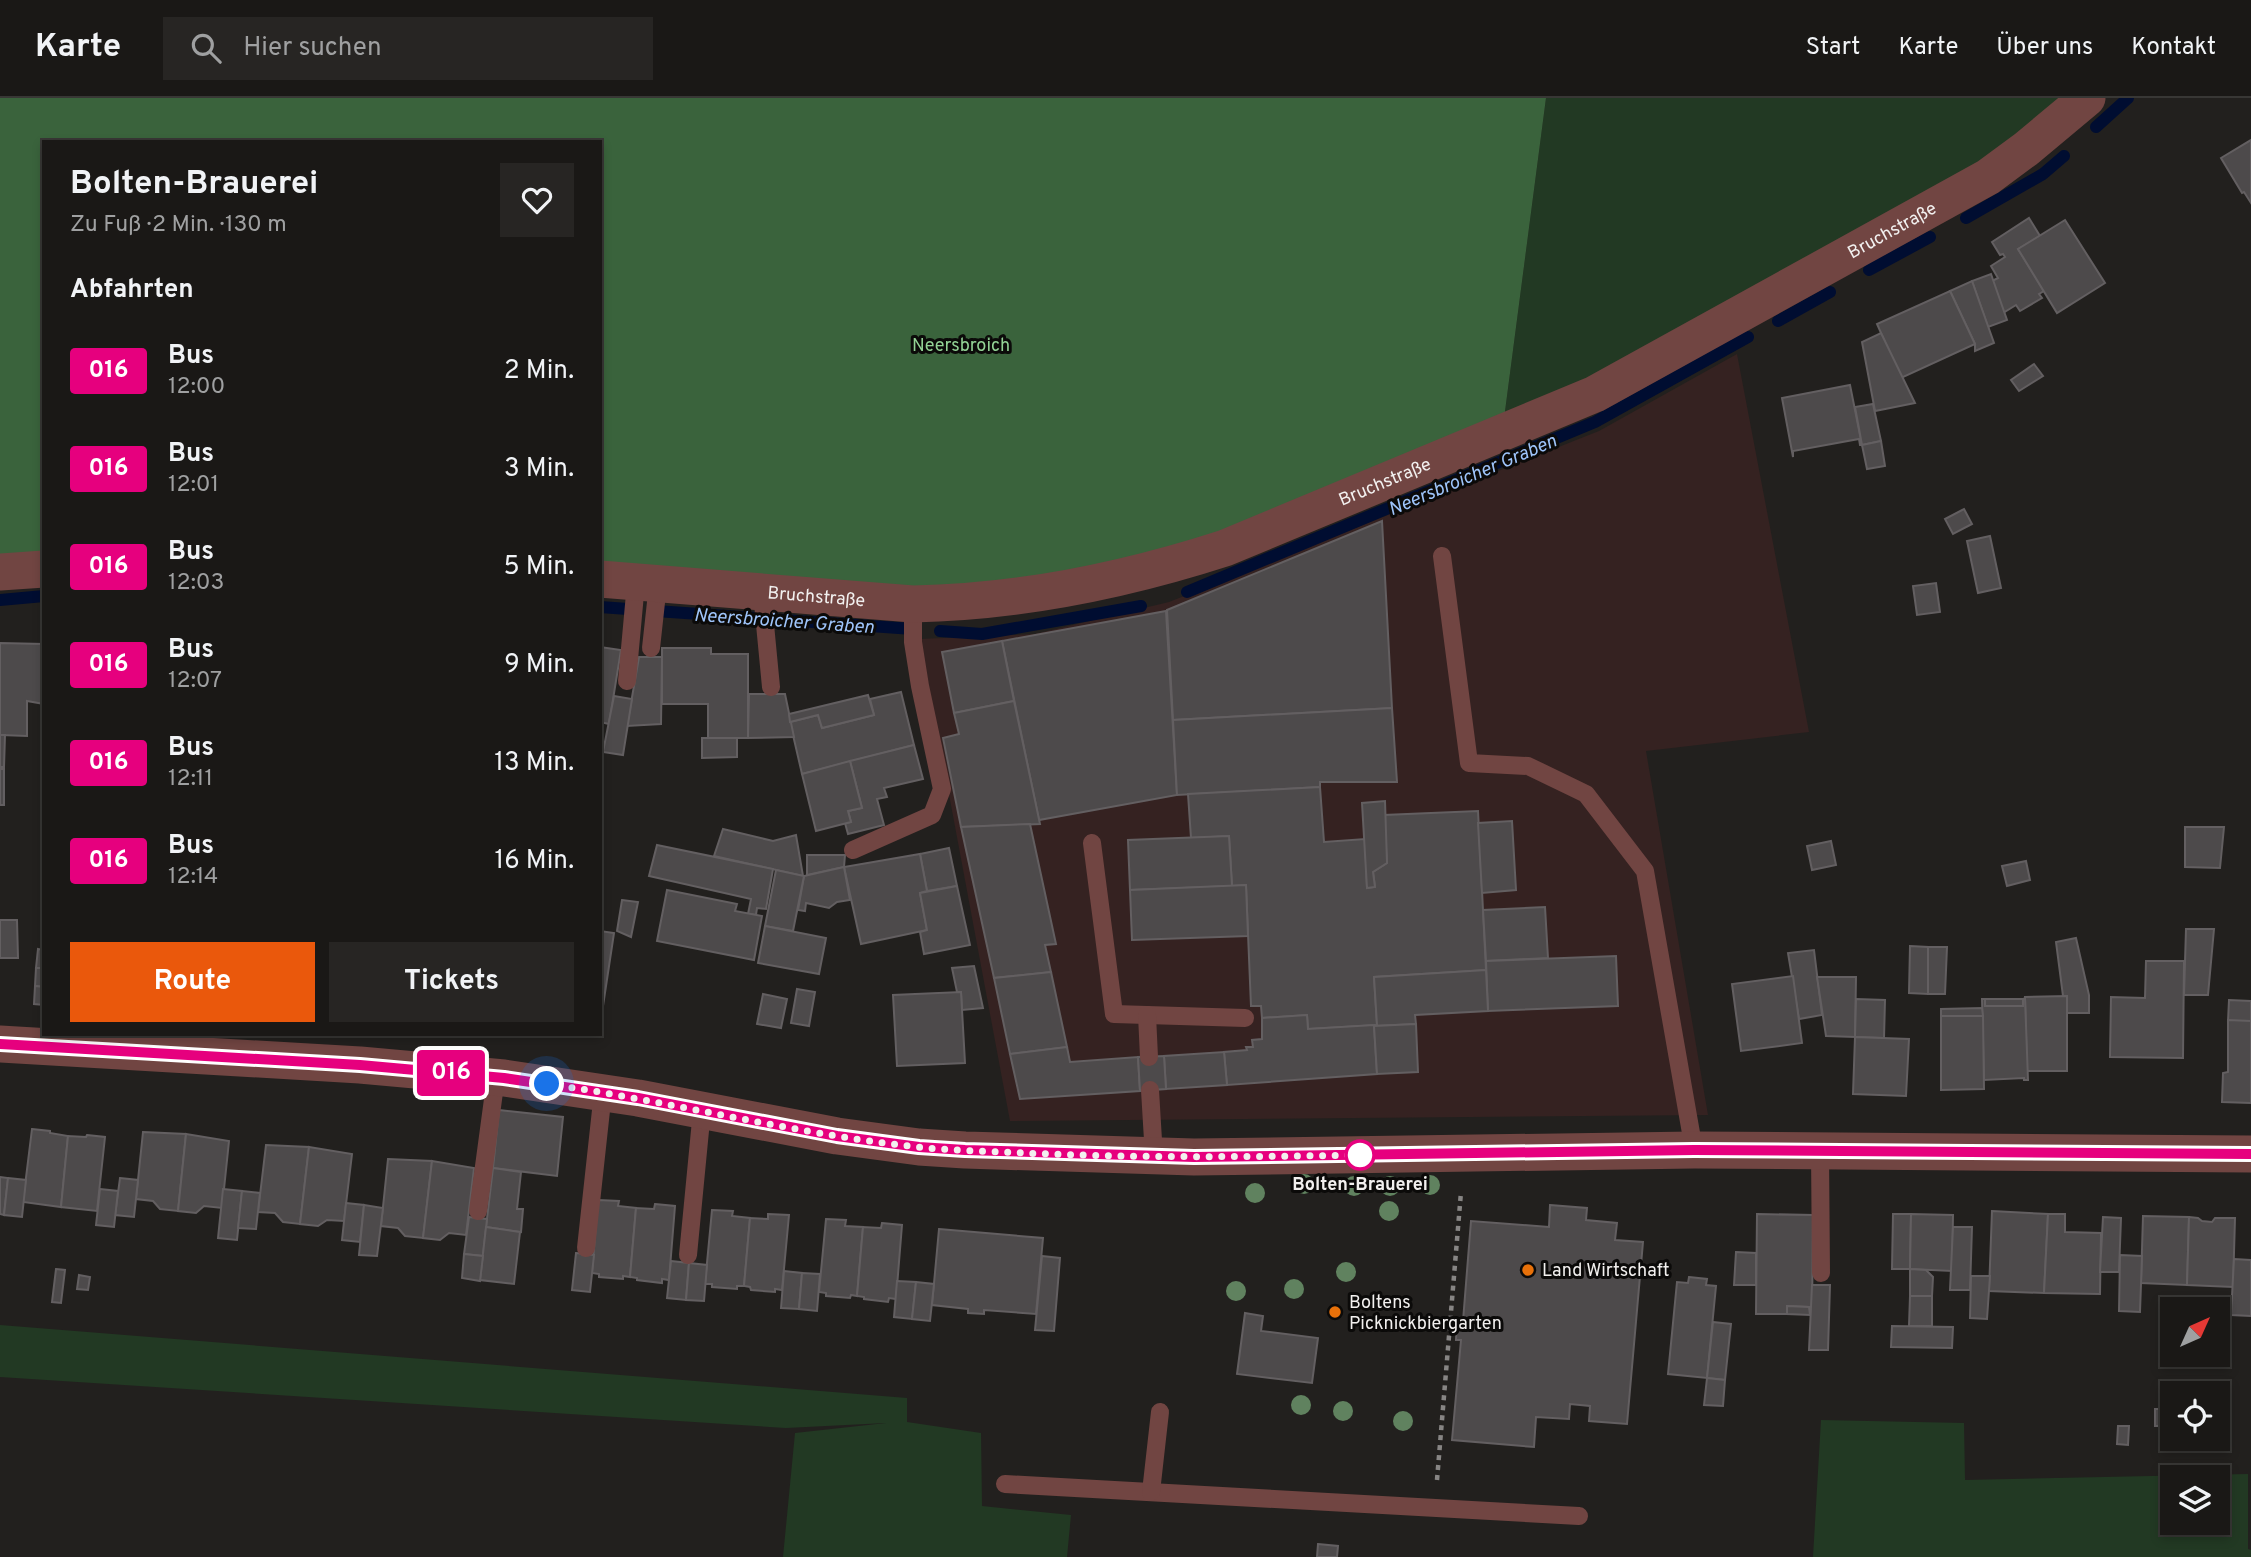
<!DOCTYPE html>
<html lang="de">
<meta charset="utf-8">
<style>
:root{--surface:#1a1816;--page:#272523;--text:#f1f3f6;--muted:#9fa0a1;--line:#383735;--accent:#ea580c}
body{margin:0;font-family:Overpass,sans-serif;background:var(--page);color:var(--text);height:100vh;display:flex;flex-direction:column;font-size:26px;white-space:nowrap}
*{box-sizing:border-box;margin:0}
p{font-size:23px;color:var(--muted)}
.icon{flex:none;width:38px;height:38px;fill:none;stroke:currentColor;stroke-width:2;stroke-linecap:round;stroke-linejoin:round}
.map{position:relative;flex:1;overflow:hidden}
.sheet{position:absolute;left:42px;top:42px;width:560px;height:896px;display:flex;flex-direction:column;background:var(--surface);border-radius:0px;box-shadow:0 4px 10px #0003,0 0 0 2px var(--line)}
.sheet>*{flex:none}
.badge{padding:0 14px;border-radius:5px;font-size:24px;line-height:46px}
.needle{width:46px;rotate:45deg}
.tools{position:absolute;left:2160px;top:1199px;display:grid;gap:14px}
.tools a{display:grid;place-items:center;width:70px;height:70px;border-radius:0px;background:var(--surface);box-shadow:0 4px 10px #0003,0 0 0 2px var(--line);font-size:35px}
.you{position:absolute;width:35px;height:35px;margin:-18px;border:5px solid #fff;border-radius:50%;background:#1a73e8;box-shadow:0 0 0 10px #1a73e833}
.map>.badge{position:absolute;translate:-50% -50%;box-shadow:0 0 0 4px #fff}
h2{padding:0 28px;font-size:26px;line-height:63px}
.round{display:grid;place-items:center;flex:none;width:74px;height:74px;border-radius:0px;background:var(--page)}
.overview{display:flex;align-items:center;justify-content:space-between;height:119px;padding:0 28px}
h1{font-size:33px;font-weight:700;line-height:52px}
.cta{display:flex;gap:14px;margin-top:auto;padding:14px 28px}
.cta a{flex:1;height:80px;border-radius:0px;background:var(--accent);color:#fff;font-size:28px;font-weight:700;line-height:80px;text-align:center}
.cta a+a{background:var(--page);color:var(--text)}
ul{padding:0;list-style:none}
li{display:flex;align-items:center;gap:21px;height:98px;padding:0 28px}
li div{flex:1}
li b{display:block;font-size:26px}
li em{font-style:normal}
li .badge{min-width:77px;font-weight:700;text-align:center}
header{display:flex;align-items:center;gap:42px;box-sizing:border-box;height:98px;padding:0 35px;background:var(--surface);border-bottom:2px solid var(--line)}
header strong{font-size:33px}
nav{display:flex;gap:38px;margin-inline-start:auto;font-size:24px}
.search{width:490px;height:63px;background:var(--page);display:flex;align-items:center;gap:18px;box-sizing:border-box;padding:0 24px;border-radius:0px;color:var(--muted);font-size:26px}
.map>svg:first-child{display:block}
</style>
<header>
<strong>Karte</strong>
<div class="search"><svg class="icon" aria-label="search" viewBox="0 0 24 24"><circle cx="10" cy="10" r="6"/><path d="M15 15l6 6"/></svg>Hier suchen</div>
<nav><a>Start</a><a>Karte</a><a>Über uns</a><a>Kontakt</a></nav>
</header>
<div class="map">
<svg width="2251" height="1459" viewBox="0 0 2251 1459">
<rect width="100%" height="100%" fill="#22201e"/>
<!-- industrial -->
<path fill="#352221" d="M1737,256L1809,634L1646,653L1708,1017L1010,1023L920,541L1035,536L1169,504L1599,333Z"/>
<!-- green -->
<g fill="#223923" fill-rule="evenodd">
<path d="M1546,0H2064L1975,73L1579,290L1504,321Z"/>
<path d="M0,1227L907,1300V1324L981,1335L982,1408L1071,1417L1067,1459H783L795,1335L886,1325L786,1330L0,1279Z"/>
<path d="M1821,1322L1964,1325L1965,1382L2248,1376V1451L2251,1452V1459H1813ZM2172,1379H2217V1424H2172Z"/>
</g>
<!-- forest -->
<path fill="#3a633c" d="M0,0H1546L1504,321L1150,463L978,496L600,470V44H44V460L0,464Z"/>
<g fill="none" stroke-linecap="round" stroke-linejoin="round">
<!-- stream -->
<g stroke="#000d31" stroke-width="12">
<path d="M2096,29L2128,0"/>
<path d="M1966,120L2043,76L2064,58"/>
<path d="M1869,172L1930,139"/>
<path d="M1778,223L1830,194"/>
<path d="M1187,494L1595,324L1748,239"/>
<path d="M0,502L44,498"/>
<path d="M600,509L628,511"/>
<path d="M656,513L913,531"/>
<path d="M940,533L982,536L1141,508"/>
</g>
</g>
<!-- building -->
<g fill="#4d4a4b" stroke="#635f61" stroke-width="2">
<path d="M2251,42V105L2244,94L2242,95L2221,60Z"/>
<path d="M2029,120L2040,138L2018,151L2044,193L2039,196L2042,200L2020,213L2016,207L2003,215L1992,183L1998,180L1991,168L2005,159L2003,156L2000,157L1992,144Z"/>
<path d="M2065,122L2105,185L2057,215L2018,151Z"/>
<path d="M1991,176L2007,222L1988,229L1972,183Z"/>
<path d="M1972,183L1994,245L1975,253V246L1950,193Z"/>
<path d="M1950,193L1975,246L1901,280L1877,226Z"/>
<path d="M1881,235L1915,305L1875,313L1862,244Z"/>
<path d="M2034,266L2043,278L2019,293L2011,282Z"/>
<path d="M1850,287L1862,347H1860L1859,341L1793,353V359L1782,300Z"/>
<path d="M1873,306L1881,343L1862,347L1855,309Z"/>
<path d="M1881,343L1885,368L1867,371L1862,347Z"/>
<path d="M1964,411L1972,426L1953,436L1945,421Z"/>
<path d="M1382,423L1392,610L1173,622L1167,512Z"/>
<path d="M1990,438L2001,490L1978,495L1967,443Z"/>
<path d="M1936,485L1940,514L1917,517L1913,488Z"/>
<path d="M1166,513L1177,697L1039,722L1002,543Z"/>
<path d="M1002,543L1014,603L954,615L942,554Z"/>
<path d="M0,545L44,546V606L27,603V638L0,637Z"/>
<path d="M600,549L621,552L609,626L600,624Z"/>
<path d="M662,550H711V556H748V640H708V606H662Z"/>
<path d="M639,559H662L661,626L627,628Z"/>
<path d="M901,594L914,647L802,676L790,624L818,617L822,630L874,617L870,601Z"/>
<path d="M749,596H785L794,639L748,640Z"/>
<path d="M868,597L874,617L822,630L818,617L790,624L789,616Z"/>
<path d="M614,598L632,601L623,657L603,654Z"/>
<path d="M1014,603L1040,726L961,729L943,640L959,636L954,615Z"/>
<path d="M1392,610L1397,684H1320V689L1177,697L1173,622Z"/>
<path d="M0,637H5L4,669H0Z"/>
<path d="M702,640H737V659L702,660Z"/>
<path d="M914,647L923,681L884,690L887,699L877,701L884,727L848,736L845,725L851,724L848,713L862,710L850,663Z"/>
<path d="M850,663L862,710L848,713L851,724L816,733L802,676Z"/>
<rect x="0" y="671" width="4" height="36"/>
<path d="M1320,689L1324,744L1365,741L1367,790L1375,789L1373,774L1387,765L1384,717L1478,713L1486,872L1374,879L1377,927L1308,931L1307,917L1262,920L1261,908H1251L1246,787L1232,788L1229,738L1191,740L1188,696Z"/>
<path d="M1385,703L1387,765L1373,774L1375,789L1367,790L1362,705Z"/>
<path d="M1512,723L1516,792L1482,795L1478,725Z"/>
<path d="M1030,726L1056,846L1045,847L1051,874L994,880L961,729Z"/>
<path d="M2185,729H2224L2220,770L2185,769Z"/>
<path d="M723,731L773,743L796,737L803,778L714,758Z"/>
<path d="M1229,738L1232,788L1130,792L1128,742Z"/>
<path d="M1831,743L1836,767L1812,772L1807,748Z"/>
<path d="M657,747L773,771L766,811L757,810L756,817L748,816L751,801L649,778Z"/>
<path d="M949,750L957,788L927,793L920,756Z"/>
<path d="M920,756L927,793L920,795L927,832L861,846L844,769Z"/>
<path d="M807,757H845L844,769L807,777Z"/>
<path d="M2026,763L2030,782L2007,788L2002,768Z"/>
<path d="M844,769L850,802L837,804L829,810L806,805L805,813L798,812L804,778Z"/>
<path d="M776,772L804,778L793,833L765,828Z"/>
<path d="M1246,787L1248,838L1132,842L1130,792Z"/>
<path d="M957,788L970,847L924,856L920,834L927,832L920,795Z"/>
<path d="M667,792L737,806L735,813L762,818L754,862L657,843Z"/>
<path d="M622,802L638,804L631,839L617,833Z"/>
<path d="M1545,809L1548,860L1486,863L1483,812Z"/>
<path d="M0,822H17L18,860H0Z"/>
<path d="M765,828L826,840L819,876L758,865Z"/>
<path d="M2186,831H2214L2208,897H2184Z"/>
<path d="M600,833L614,835L603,908H600Z"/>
<path d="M2076,840L2089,897V915H2067V898H2063L2056,844Z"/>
<path d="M1910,848L1928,849V896L1909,895Z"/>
<path d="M1928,849H1947L1945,896H1928Z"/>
<path d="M38,851L44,852V870H36Z"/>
<path d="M1814,852L1822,917L1799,921L1788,855Z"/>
<path d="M1616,858L1618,908L1488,913L1486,863Z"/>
<path d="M2146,863H2184L2183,960L2110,959L2111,899L2145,900Z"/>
<path d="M974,868L983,910L962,912L961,894H957L952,870Z"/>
<path d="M36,870H44V889L35,888Z"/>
<path d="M1486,872L1488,913L1415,917L1416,926L1374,928L1377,927L1374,879Z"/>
<path d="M1051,874L1067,949L1010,956L994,880Z"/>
<path d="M1793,878L1802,945L1741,953L1732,886Z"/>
<path d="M1817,879H1856L1855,939L1826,938Z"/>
<path d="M35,888L44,889V907L34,906Z"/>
<path d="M797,891L815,894L809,928L791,925Z"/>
<path d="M961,894L965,965L897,968L893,897Z"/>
<path d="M763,896L787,901L781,930L757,926Z"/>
<path d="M2067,898V973H2027L2025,899Z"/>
<path d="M2025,900L2028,982H2024V980L1984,982L1982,901H1985V908H2023V901Z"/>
<path d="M1856,901L1885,902L1884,940L1855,939Z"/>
<rect x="1985" y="901" width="38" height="7"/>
<path d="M2229,902L2251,903V923H2228Z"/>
<path d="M1982,910L1983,918H1941V911Z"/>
<path d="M1307,917L1308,931L1374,927L1377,976L1227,987L1224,954L1247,952L1246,949H1253L1252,942L1262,941V920Z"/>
<path d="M1941,918H1983L1984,991L1941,992Z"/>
<path d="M2228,922L2251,923V1005L2222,1004L2223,975L2228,974Z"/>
<path d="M1416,926L1418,974L1377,976L1374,928Z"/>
<path d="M1855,939L1909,941L1906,998L1853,996Z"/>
<path d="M1067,949L1070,964L1138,959L1140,993L1020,1001L1010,956Z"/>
<path d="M1224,954L1227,987L1166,991L1164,958Z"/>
<path d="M1164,958L1166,991L1140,993L1138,959Z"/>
<path d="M499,1012L563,1019L557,1078L493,1070Z"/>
<path d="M32,1031L50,1033V1035L68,1038L61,1109L23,1104Z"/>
<path d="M143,1034L186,1036L178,1113L160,1111L153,1103L136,1101Z"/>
<path d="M186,1036L229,1043L222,1110L204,1108L196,1115L178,1113Z"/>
<path d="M87,1037L105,1039L97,1113L61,1109L68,1038L86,1039Z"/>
<path d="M266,1047L309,1049L300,1126L283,1124L275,1115L258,1114Z"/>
<path d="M309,1049L352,1056L344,1123L327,1122L318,1128L300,1126Z"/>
<path d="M388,1061L432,1063L423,1140L405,1138L398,1130L381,1128Z"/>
<path d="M432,1063L474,1070L466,1137L449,1135L440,1142L423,1140Z"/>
<path d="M493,1070L521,1074L517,1111H523L521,1134L486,1129Z"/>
<path d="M0,1079L8,1080L4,1117L0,1116Z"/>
<path d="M8,1080L26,1082L22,1119L4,1117Z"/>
<path d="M120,1080L138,1082L134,1119L115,1117Z"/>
<path d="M100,1091L118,1093L114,1129L96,1127Z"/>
<path d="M223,1091L242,1093L237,1142L218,1140Z"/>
<path d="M242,1093L260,1095L256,1131L238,1130Z"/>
<path d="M598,1102L619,1103L618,1108L636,1110L630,1179L623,1178V1181L599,1179V1176L592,1175Z"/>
<path d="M346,1105L364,1107L360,1144L342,1142Z"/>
<path d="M655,1106L675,1108L669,1182L662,1181V1185L637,1182V1180L630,1179L636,1110L654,1111Z"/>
<path d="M364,1107L383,1110L377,1158L359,1157Z"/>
<path d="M1550,1107L1587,1110L1586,1122L1617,1125L1615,1142L1643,1144L1627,1326L1589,1323L1590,1308L1570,1306L1569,1321L1536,1319L1534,1349L1452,1342L1461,1242H1456L1457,1223H1463L1471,1123L1549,1129Z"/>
<path d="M712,1112L733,1113L732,1118L750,1120L744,1188H737V1191L712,1189V1186H705Z"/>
<path d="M1992,1113L2048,1116L2044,1195L1989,1193Z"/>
<path d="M768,1116L789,1117L782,1192L775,1191V1194L751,1192L750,1189L744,1188L750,1120L768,1121Z"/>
<path d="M1757,1116L1813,1117L1812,1217H1810L1809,1209L1787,1208V1216H1756Z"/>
<path d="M1893,1116H1911L1910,1171H1892Z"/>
<path d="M1911,1116L1953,1117L1952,1173L1910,1171Z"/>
<path d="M2048,1116H2065V1134L2101,1135L2100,1196L2044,1195Z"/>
<path d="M2143,1118L2189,1119L2187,1187L2141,1185Z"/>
<path d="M469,1119L487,1121L483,1158L464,1156Z"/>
<path d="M2103,1119L2121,1120L2119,1174H2100Z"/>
<path d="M2189,1119L2198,1120L2202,1123L2212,1124L2215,1120H2235L2233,1189L2187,1187Z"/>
<path d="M826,1121L846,1122L845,1128L863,1129L857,1198L851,1197L850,1200L826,1198V1195L819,1194Z"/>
<path d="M882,1125L902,1127L896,1201L889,1200L888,1204L864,1201V1199L857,1198L863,1129L881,1130Z"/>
<path d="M486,1129L520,1134L514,1186L480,1182Z"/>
<path d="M1953,1129H1972L1970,1192H1950Z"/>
<path d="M939,1131L1043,1140L1036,1216L984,1212V1216L968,1215V1211L932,1207Z"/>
<path d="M1736,1154L1756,1155V1187H1734Z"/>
<path d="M576,1155L594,1157L590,1194L572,1192Z"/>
<path d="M464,1156L483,1158L480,1183L462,1180Z"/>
<path d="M2120,1157L2142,1158L2140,1214L2119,1213Z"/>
<path d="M1042,1158L1060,1160L1054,1233L1035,1232Z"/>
<path d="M2234,1161L2251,1162V1218L2231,1217Z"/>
<path d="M671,1163L689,1165L686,1202L667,1200Z"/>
<path d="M689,1165L707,1167L704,1203L686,1202Z"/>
<path d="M56,1171L65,1172L61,1205L52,1204Z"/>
<path d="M1910,1171L1926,1172L1933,1179L1932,1198H1910Z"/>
<path d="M784,1173L802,1175L799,1211L781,1210Z"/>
<path d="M802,1175L820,1176L817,1213L799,1211Z"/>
<path d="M79,1177L90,1179L88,1192L77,1191Z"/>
<path d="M1971,1178H1990L1987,1221L1970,1220Z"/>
<path d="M1689,1179L1707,1181L1706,1187L1716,1188L1707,1280L1668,1276L1677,1184L1688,1185Z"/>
<path d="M897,1183L916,1184L912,1221L894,1219Z"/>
<path d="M916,1184L934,1186L930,1223L912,1221Z"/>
<path d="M1812,1187H1830L1828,1252H1809Z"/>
<path d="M1910,1198H1932V1228H1909Z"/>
<path d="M1787,1208L1809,1209L1810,1217L1787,1216Z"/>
<path d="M1245,1215L1263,1218L1261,1233L1318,1240L1312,1285L1237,1276Z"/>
<path d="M1713,1224L1731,1226L1725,1282L1707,1280Z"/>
<path d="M1892,1228L1953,1229L1952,1250L1891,1249Z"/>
<path d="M1707,1280L1725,1282L1723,1308L1704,1307Z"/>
<rect x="2155" y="1311" width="17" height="17"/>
<path d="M2118,1328H2129L2128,1347L2117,1346Z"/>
<path d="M1318,1446L1338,1448L1337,1459H1317Z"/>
</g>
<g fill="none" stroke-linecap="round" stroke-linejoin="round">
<!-- path -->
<path stroke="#878584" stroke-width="4.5" stroke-dasharray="5 5" stroke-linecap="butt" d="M1437,1382L1461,1094"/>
<!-- service -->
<g stroke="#714542" stroke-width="18">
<path d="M1442,458L1469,665L1528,668L1586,696L1645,773L1694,1052"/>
<path d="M762,495L771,589"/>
<path d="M651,550L658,486"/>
<path d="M627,583L636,485"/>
<path d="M1092,745L1114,916L1245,920"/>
<path d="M853,752L932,717L942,691L920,588L913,544V506"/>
<path d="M1147,917L1149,959"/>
<path d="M1150,992L1154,1059"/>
<path d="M1820,1053L1821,1175"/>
<path d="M478,1113L496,979"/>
<path d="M586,1150L603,994"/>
<path d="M688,1157L702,1012"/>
<path d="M1005,1386L1579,1418"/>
<path d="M1151,1394L1160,1314"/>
</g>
<!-- minor -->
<g stroke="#714542" stroke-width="37">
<path d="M0,474L44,471"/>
<path id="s1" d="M600,481L913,506C1021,504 1123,483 1225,450L1595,296L1988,79L2026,51L2087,0"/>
<path d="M0,946L360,967L504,980L638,1000L837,1038L919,1049L965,1052L1194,1059L1694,1052L2251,1056"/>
</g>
</g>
<!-- trees -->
<g fill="#60825f">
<circle cx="1304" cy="1086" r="10"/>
<circle cx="1430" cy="1087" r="10"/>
<circle cx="1354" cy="1088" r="10"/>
<circle cx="1390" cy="1088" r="10"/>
<circle cx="1255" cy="1095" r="10"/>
<circle cx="1389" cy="1113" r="10"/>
<circle cx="1346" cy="1174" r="10"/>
<circle cx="1294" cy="1191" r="10"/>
<circle cx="1236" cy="1193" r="10"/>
<circle cx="1301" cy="1307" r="10"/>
<circle cx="1343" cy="1313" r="10"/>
<circle cx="1403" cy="1323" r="10"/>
</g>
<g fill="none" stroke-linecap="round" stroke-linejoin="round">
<!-- line casing -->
<g stroke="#fff" stroke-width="16">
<path id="line" d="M0,946L360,967L504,980L638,1000L837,1038L919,1049L965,1052L1194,1059L1694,1052L2251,1056"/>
</g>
<!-- line -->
<use href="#line" stroke="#e6007e" stroke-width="10"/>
<!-- walk -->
<path stroke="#f2f0ef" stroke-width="7" stroke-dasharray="0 12.6" d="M547,986C671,1003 793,1036 918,1049C953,1053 989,1053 1024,1055C1137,1060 1251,1059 1364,1057H1360"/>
</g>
<!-- markers -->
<circle fill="#fff" stroke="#e6007e" stroke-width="3.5" cx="1360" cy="1057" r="14"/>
<g fill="#e8710a" stroke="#0b0a09" stroke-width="2.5">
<circle cx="1528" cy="1172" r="7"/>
<circle cx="1335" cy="1214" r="7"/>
</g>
<g text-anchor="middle" stroke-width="6" stroke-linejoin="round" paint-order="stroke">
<!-- street labels -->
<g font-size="18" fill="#f2f0ef" stroke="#0b0a09">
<text dy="6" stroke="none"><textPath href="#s1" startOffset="1372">Bruchstraße</textPath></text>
<text dy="6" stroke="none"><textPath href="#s1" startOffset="805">Bruchstraße</textPath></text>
<text dy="6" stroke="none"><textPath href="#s1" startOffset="217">Bruchstraße</textPath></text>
</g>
<!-- park labels -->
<g font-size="18" fill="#93d395" stroke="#0b0a09">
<text x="961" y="253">Neersbroich</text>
</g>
<!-- stop labels -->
<g font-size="18" font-weight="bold" fill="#f2f0ef" stroke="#0b0a09">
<text x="1360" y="1092">Bolten-Brauerei</text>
</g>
<!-- poi labels -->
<g font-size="18" fill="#f2f0ef" stroke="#0b0a09" text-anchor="start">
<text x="1542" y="1178">Land Wirtschaft</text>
<text x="1349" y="1210">Boltens<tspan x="1349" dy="21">Picknickbiergarten</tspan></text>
</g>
<!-- water labels -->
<g font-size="19" font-style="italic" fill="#9ec4fa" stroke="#0b0a09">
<text transform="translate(1472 376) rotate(-23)" y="7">Neersbroicher Graben</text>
<text transform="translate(784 522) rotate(4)" y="7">Neersbroicher Graben</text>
</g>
</g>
</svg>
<div class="tools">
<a><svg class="needle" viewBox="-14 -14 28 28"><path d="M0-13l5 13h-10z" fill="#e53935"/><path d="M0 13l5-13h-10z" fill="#9fa0a1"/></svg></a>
<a><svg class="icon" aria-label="locate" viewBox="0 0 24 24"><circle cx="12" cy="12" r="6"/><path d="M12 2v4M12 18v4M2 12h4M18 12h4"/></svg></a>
<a><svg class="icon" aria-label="layers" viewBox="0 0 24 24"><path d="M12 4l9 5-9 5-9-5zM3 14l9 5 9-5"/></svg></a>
</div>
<div class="you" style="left:547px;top:986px"></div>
<b class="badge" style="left:451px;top:975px;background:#e6007e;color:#fff">016</b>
<section class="sheet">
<div class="overview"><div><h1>Bolten-Brauerei</h1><p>Zu Fuß · 2 Min. · 130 m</p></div><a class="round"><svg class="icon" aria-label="heart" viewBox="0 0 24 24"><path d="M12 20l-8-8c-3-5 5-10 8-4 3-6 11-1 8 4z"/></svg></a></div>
<h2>Abfahrten</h2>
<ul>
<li><span class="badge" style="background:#e6007e;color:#fff">016</span><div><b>Bus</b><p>12:00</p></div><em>2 Min.</em></li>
<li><span class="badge" style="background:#e6007e;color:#fff">016</span><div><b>Bus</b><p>12:01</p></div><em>3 Min.</em></li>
<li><span class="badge" style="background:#e6007e;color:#fff">016</span><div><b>Bus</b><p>12:03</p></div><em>5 Min.</em></li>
<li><span class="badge" style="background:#e6007e;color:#fff">016</span><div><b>Bus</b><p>12:07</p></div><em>9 Min.</em></li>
<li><span class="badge" style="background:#e6007e;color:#fff">016</span><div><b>Bus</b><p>12:11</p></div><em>13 Min.</em></li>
<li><span class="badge" style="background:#e6007e;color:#fff">016</span><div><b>Bus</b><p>12:14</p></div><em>16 Min.</em></li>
</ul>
<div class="cta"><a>Route</a><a>Tickets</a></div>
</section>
</div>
